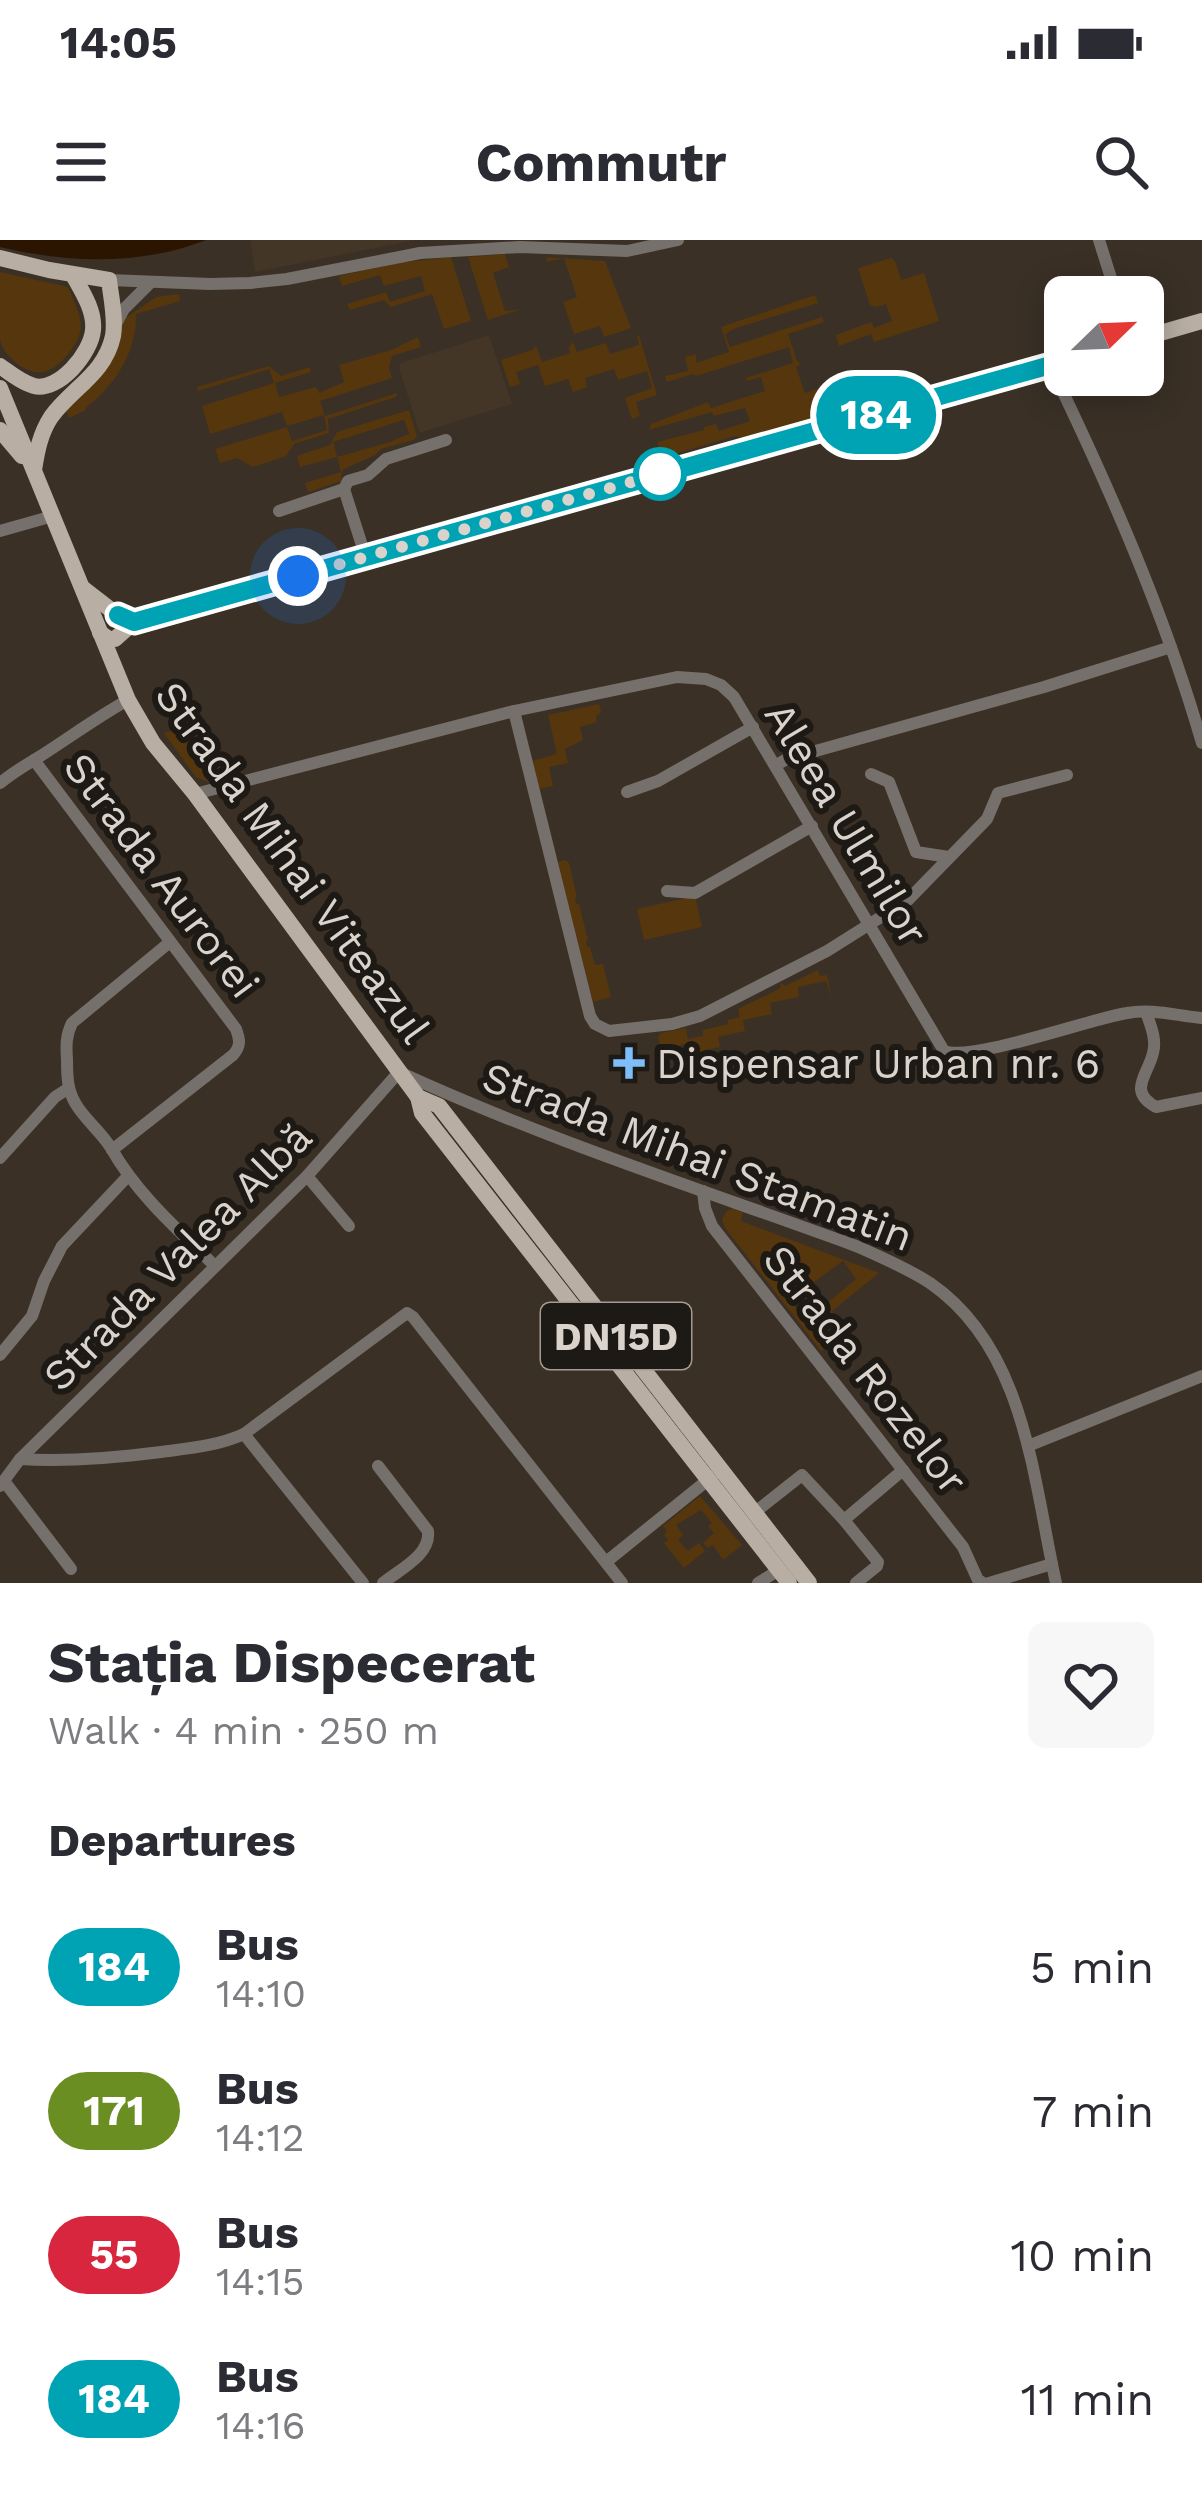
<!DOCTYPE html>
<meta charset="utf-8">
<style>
:root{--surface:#fff;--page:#f7f7f7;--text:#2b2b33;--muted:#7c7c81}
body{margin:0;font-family:"Work Sans",sans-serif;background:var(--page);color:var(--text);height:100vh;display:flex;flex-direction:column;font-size:45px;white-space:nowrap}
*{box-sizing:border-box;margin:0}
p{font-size:39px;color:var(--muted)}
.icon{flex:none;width:66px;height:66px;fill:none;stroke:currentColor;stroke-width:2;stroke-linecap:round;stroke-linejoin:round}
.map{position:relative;height:1343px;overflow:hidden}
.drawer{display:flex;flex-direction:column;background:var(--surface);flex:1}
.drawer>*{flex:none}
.badge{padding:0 24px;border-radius:39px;font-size:42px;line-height:78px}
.needle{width:78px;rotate:67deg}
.buttons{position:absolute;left:1044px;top:36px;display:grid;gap:24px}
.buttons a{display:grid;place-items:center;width:120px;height:120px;border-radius:18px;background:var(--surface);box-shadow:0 6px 30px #0003;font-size:60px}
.you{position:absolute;width:60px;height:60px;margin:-30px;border:9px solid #fff;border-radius:50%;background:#1a73e8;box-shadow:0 0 0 18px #1a73e833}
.map>.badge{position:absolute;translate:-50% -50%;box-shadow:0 0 0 6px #fff}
h2{padding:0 48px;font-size:45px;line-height:108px}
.round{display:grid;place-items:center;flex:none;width:126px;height:126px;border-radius:18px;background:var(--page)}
.headline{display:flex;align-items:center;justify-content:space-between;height:204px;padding:0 48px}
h1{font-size:57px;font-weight:700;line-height:90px}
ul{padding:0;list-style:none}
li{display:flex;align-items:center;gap:36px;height:144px;padding:0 48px}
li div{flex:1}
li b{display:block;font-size:45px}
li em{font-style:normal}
li .badge{min-width:132px;font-weight:700;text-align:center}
.status{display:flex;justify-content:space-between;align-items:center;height:84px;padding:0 60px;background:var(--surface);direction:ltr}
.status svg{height:33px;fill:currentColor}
header{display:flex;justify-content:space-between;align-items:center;height:156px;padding:0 48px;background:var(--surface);font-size:54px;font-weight:700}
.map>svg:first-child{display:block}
</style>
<div class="status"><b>14:05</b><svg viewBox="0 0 49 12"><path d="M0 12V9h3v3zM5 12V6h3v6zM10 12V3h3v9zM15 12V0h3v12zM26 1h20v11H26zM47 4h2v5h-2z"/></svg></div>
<header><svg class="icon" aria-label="menu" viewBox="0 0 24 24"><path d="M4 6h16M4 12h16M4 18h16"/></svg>Commutr<svg class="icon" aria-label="search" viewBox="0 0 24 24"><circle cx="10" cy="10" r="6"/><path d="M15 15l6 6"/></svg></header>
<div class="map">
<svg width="1202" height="1343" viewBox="0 0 1202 1343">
<rect width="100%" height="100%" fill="#3a3026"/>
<!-- built -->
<g fill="#443626">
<path d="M250,0H415L255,32Z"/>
<path d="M489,95L512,164L422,192L419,191L399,128L401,123Z"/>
</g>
<!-- green -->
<g fill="#56360c" fill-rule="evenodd">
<path d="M505,14L509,27L493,33L505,71L522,69L488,80L468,17Z"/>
<path d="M451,17L471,81L444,89L432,54L391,67L384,60L350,70L347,64L386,52L390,62L425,51L421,36L384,46L380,35L342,46L339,36L397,23Z"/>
<path d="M546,17L605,21L631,88L604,97L600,86L574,94L563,62L577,57L564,18L547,22Z"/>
<path d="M891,18L895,21L901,40L924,33L939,81L874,102L871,94L839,106L836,95L871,82L874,88L892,81L886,64L877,67L870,65L858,28Z"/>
<path d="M0,32L68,47C73,60 84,79 80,93C76,107 57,131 42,132C25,134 3,116 0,99C0,78 0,53 0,32Z"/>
<path d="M179,54L180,61L136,74C137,111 116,145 85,168L86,170L69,178L65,169L127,77L156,57Z"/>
<path d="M815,55L818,63L736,88L725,94L730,107L822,77L824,82L788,94L797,121L801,124L796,127L805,153L829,145L838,174L752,199L735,196L662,218L657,202L704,190V187L716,184L719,191L750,181L745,168L714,176L712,172L649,190L651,184L708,162L711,168L765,151L761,137L747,141L746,138L793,123L789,107L696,136L693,134L667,142L665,136L688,131L685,117L696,114V123L729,112L721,87Z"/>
<path d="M639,95L657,155L636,162L640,176L632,179L625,158L652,148L647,131L618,140L614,129L585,138L587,147L573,152L568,139L545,146L538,125L516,132L520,144L510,147L501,120L532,110L536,106L542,122L570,113L569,107L573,102L577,112L606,103L610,114L639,105L637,96Z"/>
<path d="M418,97L421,107L392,116L389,128L392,138L320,161L325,176L397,153L396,157L328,179L329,193L294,204L286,216L253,227L237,218L220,223L215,209L287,187L292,201L327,190L324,175L287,186L282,172L210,194L202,166L274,143L269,129L198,151L197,147L269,126L281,136L310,127L311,132L275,143L279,157L316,147L319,153L344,142L339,125L391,110Z"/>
<path d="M409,170L417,196L414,200L381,209L375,215L344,229L341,234L342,241L308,252L305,243L341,232L337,217L390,202L409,194L404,180L333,202L337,217L300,227L297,216L330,205L337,192Z"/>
<path d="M599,464L601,472L596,476L597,482L580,487L583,500L565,509L568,523L549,527L553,546L539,549L532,521L557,514L548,475Z"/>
<path d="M206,482L223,537L208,542L196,537L164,493Z"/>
<path d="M565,620L569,623L577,657L575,658L576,664H579L588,700L586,701L587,707H590L595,725L603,724L611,757L593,762L557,622Z"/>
<path d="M695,656L702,687L644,700L637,669Z"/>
<path d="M818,730L820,736L827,735L832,760L826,741L798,747L799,757L770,763L772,774L743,780L745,791L718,797L720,807L693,813L690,803L661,810L658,797L661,793L686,788L688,799L703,796V790L728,784V780L740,777L738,769L781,748L780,742L785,746Z"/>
<path d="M732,968L743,973L741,981L879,1033L832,1071L850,1095L844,1100L831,1085L816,1096L824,1107L822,1112L725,988L722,979L726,972ZM843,1021L856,1039L821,1068L803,1078L790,1060Z"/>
<path d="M700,1256L742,1305L723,1320L713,1305L708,1308L703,1303L714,1293L708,1286L712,1283L701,1270L676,1285L683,1295L678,1300L688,1311L699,1303L705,1311L684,1328L664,1303L668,1300L664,1295L667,1291L663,1286Z"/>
</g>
<!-- water -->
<path fill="#2b1500" d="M0,0H206C140,26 68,23 0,7Z"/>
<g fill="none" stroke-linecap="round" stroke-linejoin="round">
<!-- minor -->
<g stroke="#75706b" stroke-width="12">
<path d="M1099,0L1117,57"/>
<path d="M109,40L210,44L250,43L287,39L420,13L520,7L627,11L678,0"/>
<path d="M116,84L124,69L151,42"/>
<path d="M1050,125C1109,247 1164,372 1202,503"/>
<path d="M344,249L348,241L368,235L386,219L446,200"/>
<path d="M279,271L344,249L366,318"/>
<path d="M0,291L53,276"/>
<path d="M514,471L590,776L595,784L609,791L672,784L700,776L827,711L908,660L987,579L998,553L1067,535"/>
<path d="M34,520L236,789C240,800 241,806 233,815L112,910"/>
<path d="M776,525L787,519L1044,447L1171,407"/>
<path d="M871,534L889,542L916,612L949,617"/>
<path d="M0,543C15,531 24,526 39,517C69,498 97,477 128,460"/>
<path d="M627,552L658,541L753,487"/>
<path d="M195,554L514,471L677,437L706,439L721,445L734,457L944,811C972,822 1089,779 1127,773C1152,768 1177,776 1202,778"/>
<path d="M667,651L695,653L812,586"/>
<path d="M170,702L72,783C66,795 66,806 67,819C67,828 67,839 69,847C74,872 98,887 111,908C137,954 177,989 215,1026"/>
<path d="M1146,772C1150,784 1157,799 1153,813C1148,835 1127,851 1156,867L1202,858"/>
<path d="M0,918L55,857L69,848"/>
<path d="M307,936L349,986"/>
<path d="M703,951L705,968L712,986L963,1307L978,1340L983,1343"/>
<path d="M0,1115L32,1076L44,1041L62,1006L128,936"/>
<path d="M244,1194L363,1343"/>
<path d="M1028,1206L1202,1136"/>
<path d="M20,1219C68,1222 114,1218 161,1212C191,1208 217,1206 244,1194L407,1073L413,1077L622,1343"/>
<path d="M378,1226L428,1291C431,1315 400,1329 383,1343"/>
<path d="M4,1241L71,1329"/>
<path d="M0,1246L20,1219L307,936L399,832C547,900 703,950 856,1006C881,1017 907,1028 930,1043C1026,1109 1033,1240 1056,1343"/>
<path d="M754,1273L802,1235L844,1280L903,1230"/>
<path d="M844,1280L878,1322L877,1326L856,1343"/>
<path d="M606,1322L714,1235"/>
<path d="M758,1343L779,1330"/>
<path d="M989,1343L1052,1324"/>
</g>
<!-- major -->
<g stroke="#b8aea3" stroke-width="16">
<path d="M0,18L49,30L109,40C111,57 116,79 113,96C105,134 72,148 51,177C40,194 37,211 34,230"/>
<path d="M1143,98L1202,81"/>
<path d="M0,126C10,133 22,143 34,146C59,152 91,113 93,90C95,71 82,51 73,35"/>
<path d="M0,148L128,460L153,503L195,554L418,857L422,873L789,1343"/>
<path d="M0,190L22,216"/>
<path d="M84,349L115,373L134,382"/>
<path d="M100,393L109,399H115L134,382L1065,121"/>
<path d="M418,857L439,866L809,1343"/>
</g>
</g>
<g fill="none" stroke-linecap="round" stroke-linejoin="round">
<!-- line casing -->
<g stroke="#fff" stroke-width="27">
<path id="line" d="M118,375L134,382L1065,121"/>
</g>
<!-- line -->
<use href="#line" stroke="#00a3b4" stroke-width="18"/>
<!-- walk -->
<path stroke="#d9d3cc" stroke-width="12" stroke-dasharray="0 21.6" d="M298,336L660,234"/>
</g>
<!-- markers -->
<circle fill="#fff" stroke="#00a3b4" stroke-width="6" cx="660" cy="234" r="24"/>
<path fill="#7fbdf9" stroke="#1d1914" stroke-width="4.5" d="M623 805h12v12h12v12h-12v12h-12v-12h-12v-12h12z"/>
<g text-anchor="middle" stroke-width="12" stroke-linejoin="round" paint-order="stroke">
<!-- shield labels -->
<rect fill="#1d1914" stroke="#a19b95" stroke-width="3" x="541" y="1063" width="150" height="66" rx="9"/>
<g font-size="39" font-weight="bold" fill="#d9d3cc">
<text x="616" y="1110">DN15D</text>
</g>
<!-- street labels -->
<g font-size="42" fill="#d9d3cc" stroke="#1d1914">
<text transform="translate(847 583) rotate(59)" y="15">Aleea Ulmilor</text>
<text transform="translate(293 622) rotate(54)" y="15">Strada Mihai Viteazul</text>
<text transform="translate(162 635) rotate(53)" y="15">Strada Aurorei</text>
<text transform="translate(698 916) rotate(21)" y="15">Strada Mihai Stamatin</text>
<text transform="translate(177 1016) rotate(-45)" y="15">Strada Valea Albă</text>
<text transform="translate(866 1129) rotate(52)" y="15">Strada Rozelor</text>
</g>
<!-- poi labels -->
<g font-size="42" fill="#d9d3cc" stroke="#1d1914" text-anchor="start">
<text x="656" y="838">Dispensar Urban nr. 6</text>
</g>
</g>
</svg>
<div class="buttons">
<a><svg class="needle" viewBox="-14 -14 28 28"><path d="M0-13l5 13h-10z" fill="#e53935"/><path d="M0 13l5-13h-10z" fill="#7c7c81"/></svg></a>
</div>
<div class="you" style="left:298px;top:336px"></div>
<b class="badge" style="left:876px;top:175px;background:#00a3b4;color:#fff">184</b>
</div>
<section class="drawer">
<div class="headline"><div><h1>Stația Dispecerat</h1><p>Walk · 4 min · 250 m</p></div><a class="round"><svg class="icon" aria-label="heart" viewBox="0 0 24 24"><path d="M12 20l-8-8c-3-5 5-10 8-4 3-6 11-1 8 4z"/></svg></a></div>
<h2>Departures</h2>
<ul>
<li><span class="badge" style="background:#00a3b4;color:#fff">184</span><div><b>Bus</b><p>14:10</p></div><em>5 min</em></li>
<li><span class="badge" style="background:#6b8e23;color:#fff">171</span><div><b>Bus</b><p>14:12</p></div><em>7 min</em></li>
<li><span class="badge" style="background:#d7263d;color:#fff">55</span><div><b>Bus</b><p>14:15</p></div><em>10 min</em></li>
<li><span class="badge" style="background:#00a3b4;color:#fff">184</span><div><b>Bus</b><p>14:16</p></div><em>11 min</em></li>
</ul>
</section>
